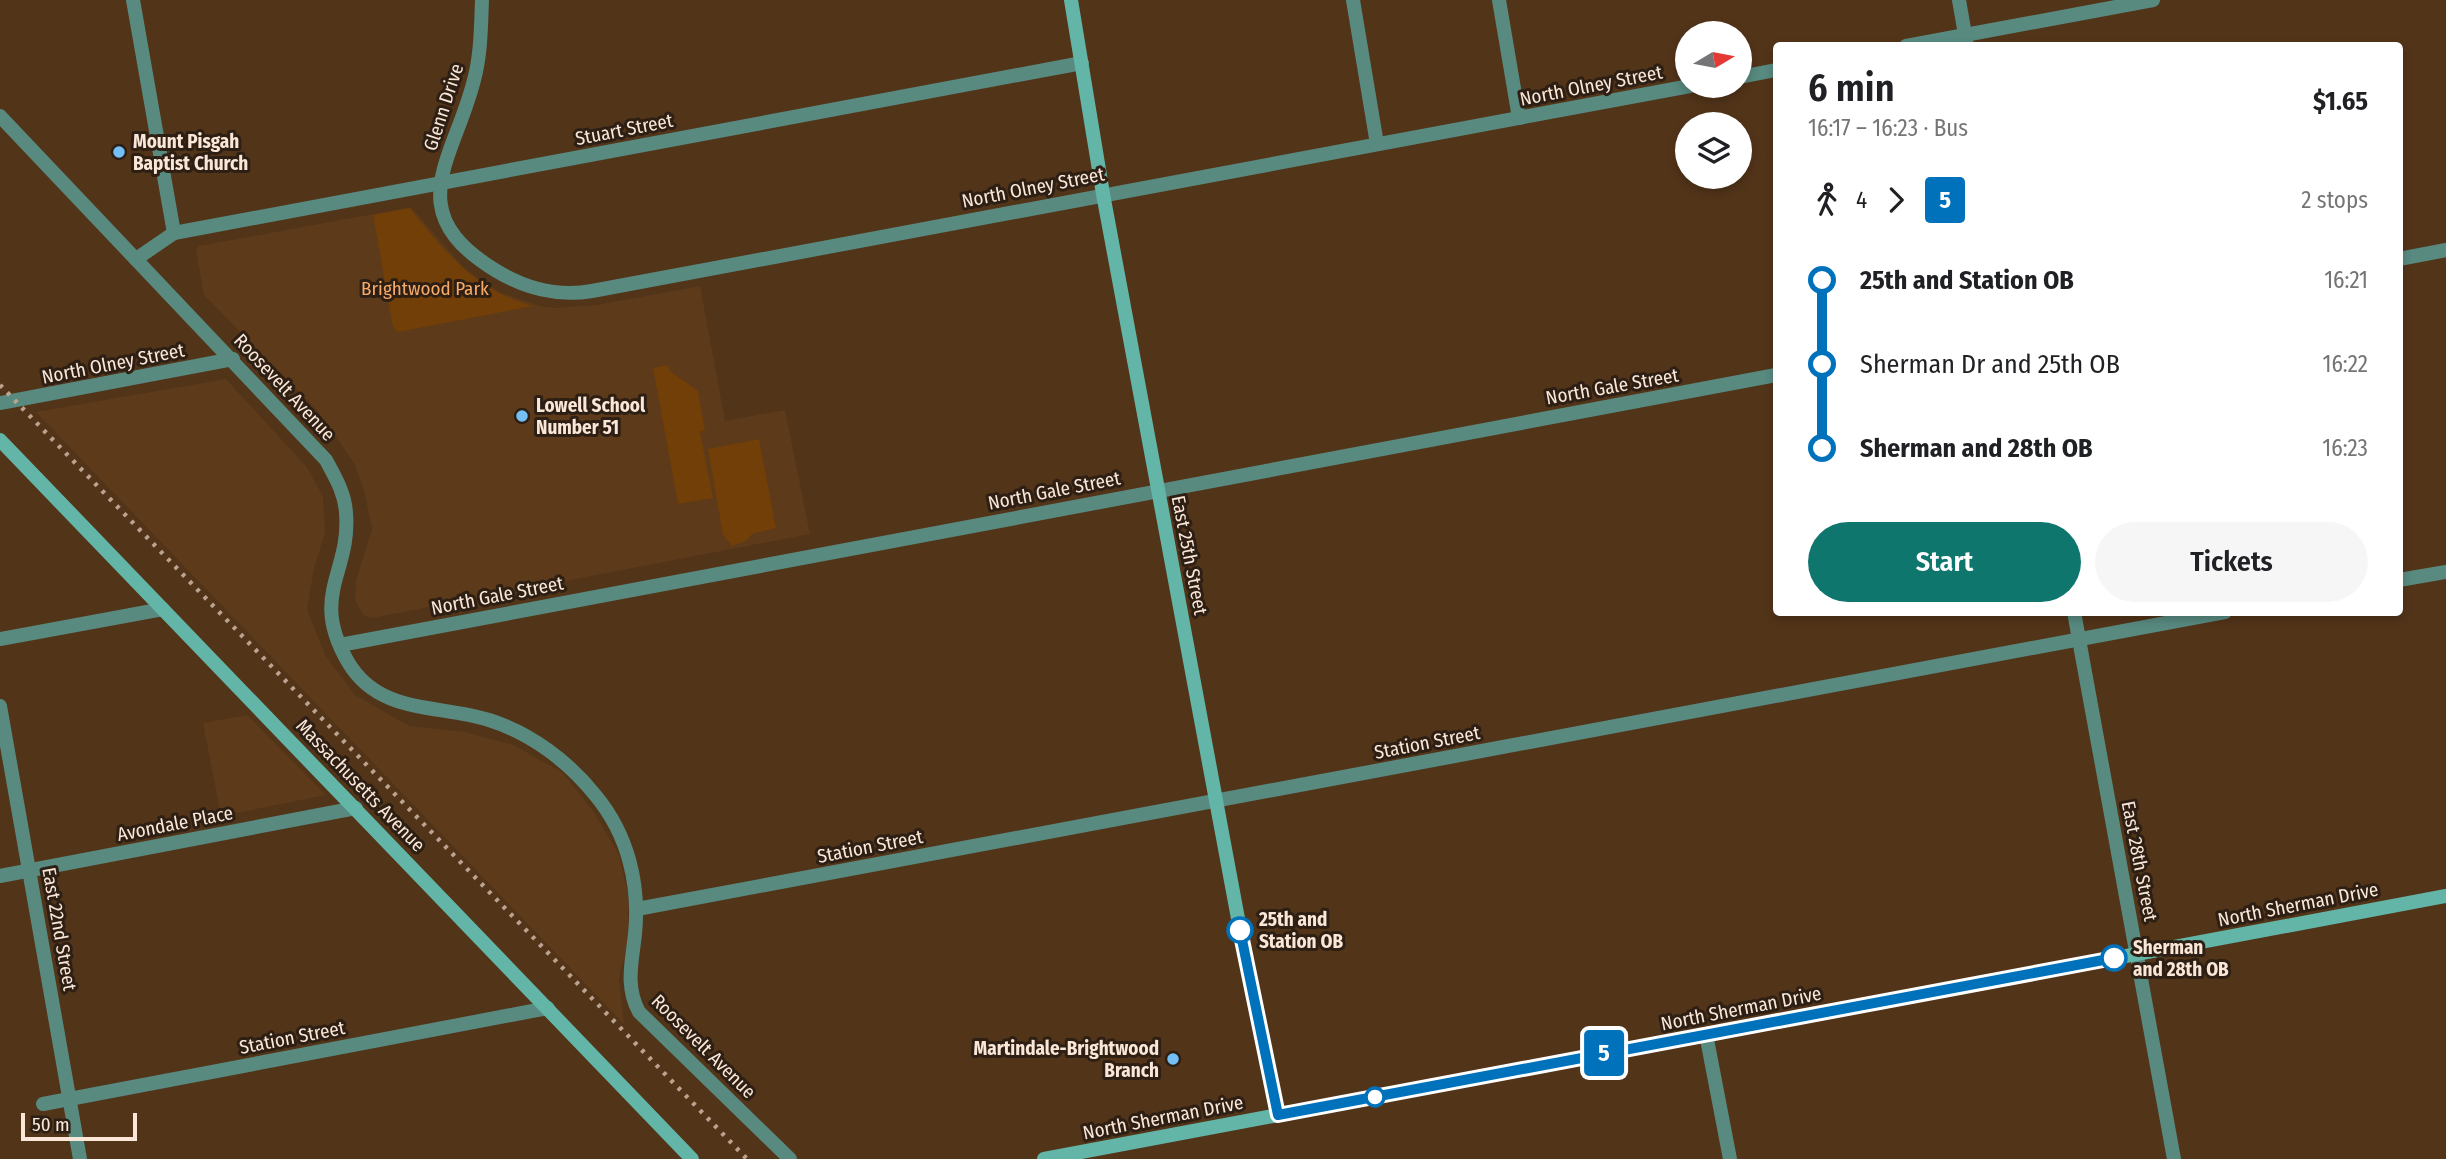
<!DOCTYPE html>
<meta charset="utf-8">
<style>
:root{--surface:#fff;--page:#f6f6f6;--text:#202124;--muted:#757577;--accent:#0f766e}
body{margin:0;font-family:"Fira Sans Condensed",sans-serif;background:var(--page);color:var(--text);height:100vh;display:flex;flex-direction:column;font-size:26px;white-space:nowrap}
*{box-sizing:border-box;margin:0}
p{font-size:23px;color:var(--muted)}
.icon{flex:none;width:38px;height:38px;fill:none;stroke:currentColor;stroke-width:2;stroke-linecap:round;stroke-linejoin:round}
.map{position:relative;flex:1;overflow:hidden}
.drawer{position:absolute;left:1773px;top:42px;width:630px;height:574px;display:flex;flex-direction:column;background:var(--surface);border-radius:7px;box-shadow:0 4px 10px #0003}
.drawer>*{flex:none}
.badge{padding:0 14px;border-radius:5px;font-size:24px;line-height:46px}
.needle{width:46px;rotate:80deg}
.tools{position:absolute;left:1675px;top:21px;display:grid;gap:14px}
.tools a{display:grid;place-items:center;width:77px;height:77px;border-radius:50%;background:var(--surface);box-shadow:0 4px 10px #0003;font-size:35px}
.scale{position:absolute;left:21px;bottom:18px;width:116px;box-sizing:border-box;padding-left:7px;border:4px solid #fae7d8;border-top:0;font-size:19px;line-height:24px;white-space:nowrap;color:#fae7d8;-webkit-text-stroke:5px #2d1f14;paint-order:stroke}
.map>.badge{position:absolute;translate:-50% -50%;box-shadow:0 0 0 4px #fff}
.legs{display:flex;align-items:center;gap:10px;height:77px;padding:0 35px;font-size:23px}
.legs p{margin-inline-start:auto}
.summary{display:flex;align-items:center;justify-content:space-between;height:119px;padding:0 35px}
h1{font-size:38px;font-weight:600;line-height:52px}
.action{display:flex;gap:14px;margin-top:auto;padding:14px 35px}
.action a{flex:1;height:80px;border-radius:42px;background:var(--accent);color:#fff;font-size:28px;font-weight:600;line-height:80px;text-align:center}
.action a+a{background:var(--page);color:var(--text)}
ul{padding:0 35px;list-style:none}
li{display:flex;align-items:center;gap:24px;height:84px;font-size:26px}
li i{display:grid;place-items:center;width:10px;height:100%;margin:0 9px;background:currentColor}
li i::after{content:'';width:18px;height:18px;margin:-9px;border:5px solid;border-radius:50%;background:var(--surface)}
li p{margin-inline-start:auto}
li:first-child i{background:linear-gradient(#0000 50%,currentColor 0)}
li:last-child i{background:linear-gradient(currentColor 50%,#0000 0)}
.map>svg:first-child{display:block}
</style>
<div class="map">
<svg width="2446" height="1159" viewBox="0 0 2446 1159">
<rect width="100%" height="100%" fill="#523419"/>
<!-- built -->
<g fill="#5d3a19">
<path d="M411,207L466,270L499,292L540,306L555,308L597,305L700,286L725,421L785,410L810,534L372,618L364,616L355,600L356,580L372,529L364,490L354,463L316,409L204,295L196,250L199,246Z"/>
<path d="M226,379L306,466L323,496L325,533L314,568L307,609L325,655L355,695L409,726L465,732L513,745L562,772L594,812L619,855L628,893V939L619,979L624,1024L36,412Z"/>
<path d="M247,715L326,795L221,816L203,723Z"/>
</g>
<!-- green -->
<g fill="#713f07">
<path d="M410,208C444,252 478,292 533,306L398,332L393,327L373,215Z"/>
<path d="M668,365L670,371L698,391L705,430L700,432L713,498L678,504L653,368Z"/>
<path d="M759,439L776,528L752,534L747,540L732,546L723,535L708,449Z"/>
</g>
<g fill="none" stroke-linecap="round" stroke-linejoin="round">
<!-- street -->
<g stroke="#588a80" stroke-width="14">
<path d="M133,0L174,233L136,259"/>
<path d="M482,0C481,26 481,54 474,80C454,160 399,211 495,270C524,288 558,297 592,291L1690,86"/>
<path d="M1353,0L1377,144"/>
<path d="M1499,0L1519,118"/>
<path d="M1959,0L1967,46"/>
<path d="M1906,46L2153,0"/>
<path d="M1740,77L1776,70"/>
<path d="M0,116L326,460C335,477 345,493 346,513C351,573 309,595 348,662C379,715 439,704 489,720C531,733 569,762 596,796C628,835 640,884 635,934C632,962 625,986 639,1012L790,1159"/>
<path d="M174,233L1082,63"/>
<path d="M2399,259L2446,250"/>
<path d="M0,403L233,359"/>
<path d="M2399,580L2446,572"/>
<path d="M2074,612L2174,1159"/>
<path d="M0,639L163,609"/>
<path d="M340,645L1776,375"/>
<path d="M0,706L80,1159"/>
<path d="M0,876L356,808"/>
<path d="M637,909L2225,612"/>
<path d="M1706,1034L1730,1159"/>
<path d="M43,1104L548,1008"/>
</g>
<!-- secondary -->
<g stroke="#62b5a7" stroke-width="14">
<path d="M1071,0L1103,194L1245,956L1278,1115"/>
<path d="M0,440L692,1159"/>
<path d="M1044,1159L2446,896"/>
</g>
<!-- rail -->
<path stroke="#bba390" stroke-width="4.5" stroke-dasharray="3.5 7" stroke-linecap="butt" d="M0,385L747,1159"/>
</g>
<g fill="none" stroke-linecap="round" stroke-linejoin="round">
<!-- line-1 casing -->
<g stroke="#fff" stroke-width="16">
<path id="line-1" d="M1240,930L1278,1115L2114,958"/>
</g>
<!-- line-1 -->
<use href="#line-1" stroke="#0072bc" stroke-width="10"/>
</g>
<!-- markers -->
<g fill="#74c0f6" stroke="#2d1f14" stroke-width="2.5">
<circle cx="119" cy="152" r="7"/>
<circle cx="522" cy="416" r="7"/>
<circle cx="1173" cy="1059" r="7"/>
</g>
<g fill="#fff" stroke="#0072bc" stroke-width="3.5">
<circle cx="1240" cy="930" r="12"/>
<circle cx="2114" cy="958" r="12"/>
<circle cx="1375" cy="1097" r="9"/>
</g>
<g text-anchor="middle" stroke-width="6" stroke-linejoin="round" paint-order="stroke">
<!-- street labels -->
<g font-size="19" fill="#fae7d8" stroke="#2d1f14">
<text transform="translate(1591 85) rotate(-11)" y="7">North Olney Street</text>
<text transform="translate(443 107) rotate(-72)" y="7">Glenn Drive</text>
<text transform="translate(624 129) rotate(-11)" y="7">Stuart Street</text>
<text transform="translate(1033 187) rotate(-11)" y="7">North Olney Street</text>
<text transform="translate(113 363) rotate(-11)" y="7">North Olney Street</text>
<text transform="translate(1612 386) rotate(-10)" y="7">North Gale Street</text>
<text transform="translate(285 387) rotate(47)" y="7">Roosevelt Avenue</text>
<text transform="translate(1054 490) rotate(-11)" y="7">North Gale Street</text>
<text transform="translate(1190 555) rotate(79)" y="7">East 25th Street</text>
<text transform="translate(497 595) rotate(-11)" y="7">North Gale Street</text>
<text transform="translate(1427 742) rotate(-11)" y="7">Station Street</text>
<text transform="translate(361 785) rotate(46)" y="7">Massachusetts Avenue</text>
<text transform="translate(175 823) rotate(-11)" y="7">Avondale Place</text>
<text transform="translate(870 846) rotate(-11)" y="7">Station Street</text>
<text transform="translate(2140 861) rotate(79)" y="7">East 28th Street</text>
<text transform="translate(2298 904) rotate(-11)" y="7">North Sherman Drive</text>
<text transform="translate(60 929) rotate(80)" y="7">East 22nd Street</text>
<text transform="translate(1741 1008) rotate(-11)" y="7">North Sherman Drive</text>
<text transform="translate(292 1037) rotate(-11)" y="7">Station Street</text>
<text transform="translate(704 1046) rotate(45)" y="7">Roosevelt Avenue</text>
<text transform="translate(1163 1117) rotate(-11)" y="7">North Sherman Drive</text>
</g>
<!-- poi labels -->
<g font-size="19" font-weight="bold" fill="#fae7d8" stroke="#2d1f14" text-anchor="start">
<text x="133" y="148">Mount Pisgah<tspan x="133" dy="22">Baptist Church</tspan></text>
<text x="536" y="412">Lowell School<tspan x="536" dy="22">Number 51</tspan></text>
<text x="1159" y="1055" text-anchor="end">Martindale-Brightwood<tspan x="1159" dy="22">Branch</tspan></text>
</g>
<!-- park labels -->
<g font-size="19" fill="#f8ab68" stroke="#2d1f14">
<text x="425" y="295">Brightwood Park</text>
</g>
<!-- stop labels -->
<g font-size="19" font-weight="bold" fill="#fae7d8" stroke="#2d1f14" text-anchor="start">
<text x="1259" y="926">25th and<tspan x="1259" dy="22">Station OB</tspan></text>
<text x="2133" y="954">Sherman<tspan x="2133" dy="22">and 28th OB</tspan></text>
</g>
</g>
</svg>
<div class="tools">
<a><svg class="needle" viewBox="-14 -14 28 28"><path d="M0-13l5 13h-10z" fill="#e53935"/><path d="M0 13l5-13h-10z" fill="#757577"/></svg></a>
<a><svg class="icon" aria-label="layers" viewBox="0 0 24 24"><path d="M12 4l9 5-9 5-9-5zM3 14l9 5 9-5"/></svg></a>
</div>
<div class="scale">50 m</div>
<b class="badge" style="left:1604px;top:1053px;background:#0072bc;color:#fff">5</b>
<section class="drawer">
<div class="summary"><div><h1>6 min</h1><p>16:17 – 16:23 · Bus</p></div><b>$1.65</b></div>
<div class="legs"><svg class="icon" aria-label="walk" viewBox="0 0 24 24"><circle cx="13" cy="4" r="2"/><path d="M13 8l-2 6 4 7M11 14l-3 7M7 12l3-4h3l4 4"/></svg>4<svg class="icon" aria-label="forward" viewBox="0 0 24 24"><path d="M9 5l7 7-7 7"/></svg><b class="badge" style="background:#0072bc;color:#fff">5</b><p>2 stops</p></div>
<ul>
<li><i style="color:#0072bc"></i><b>25th and Station OB</b><p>16:21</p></li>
<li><i style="color:#0072bc"></i><span>Sherman Dr and 25th OB</span><p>16:22</p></li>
<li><i style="color:#0072bc"></i><b>Sherman and 28th OB</b><p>16:23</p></li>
</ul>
<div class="action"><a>Start</a><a>Tickets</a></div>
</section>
</div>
